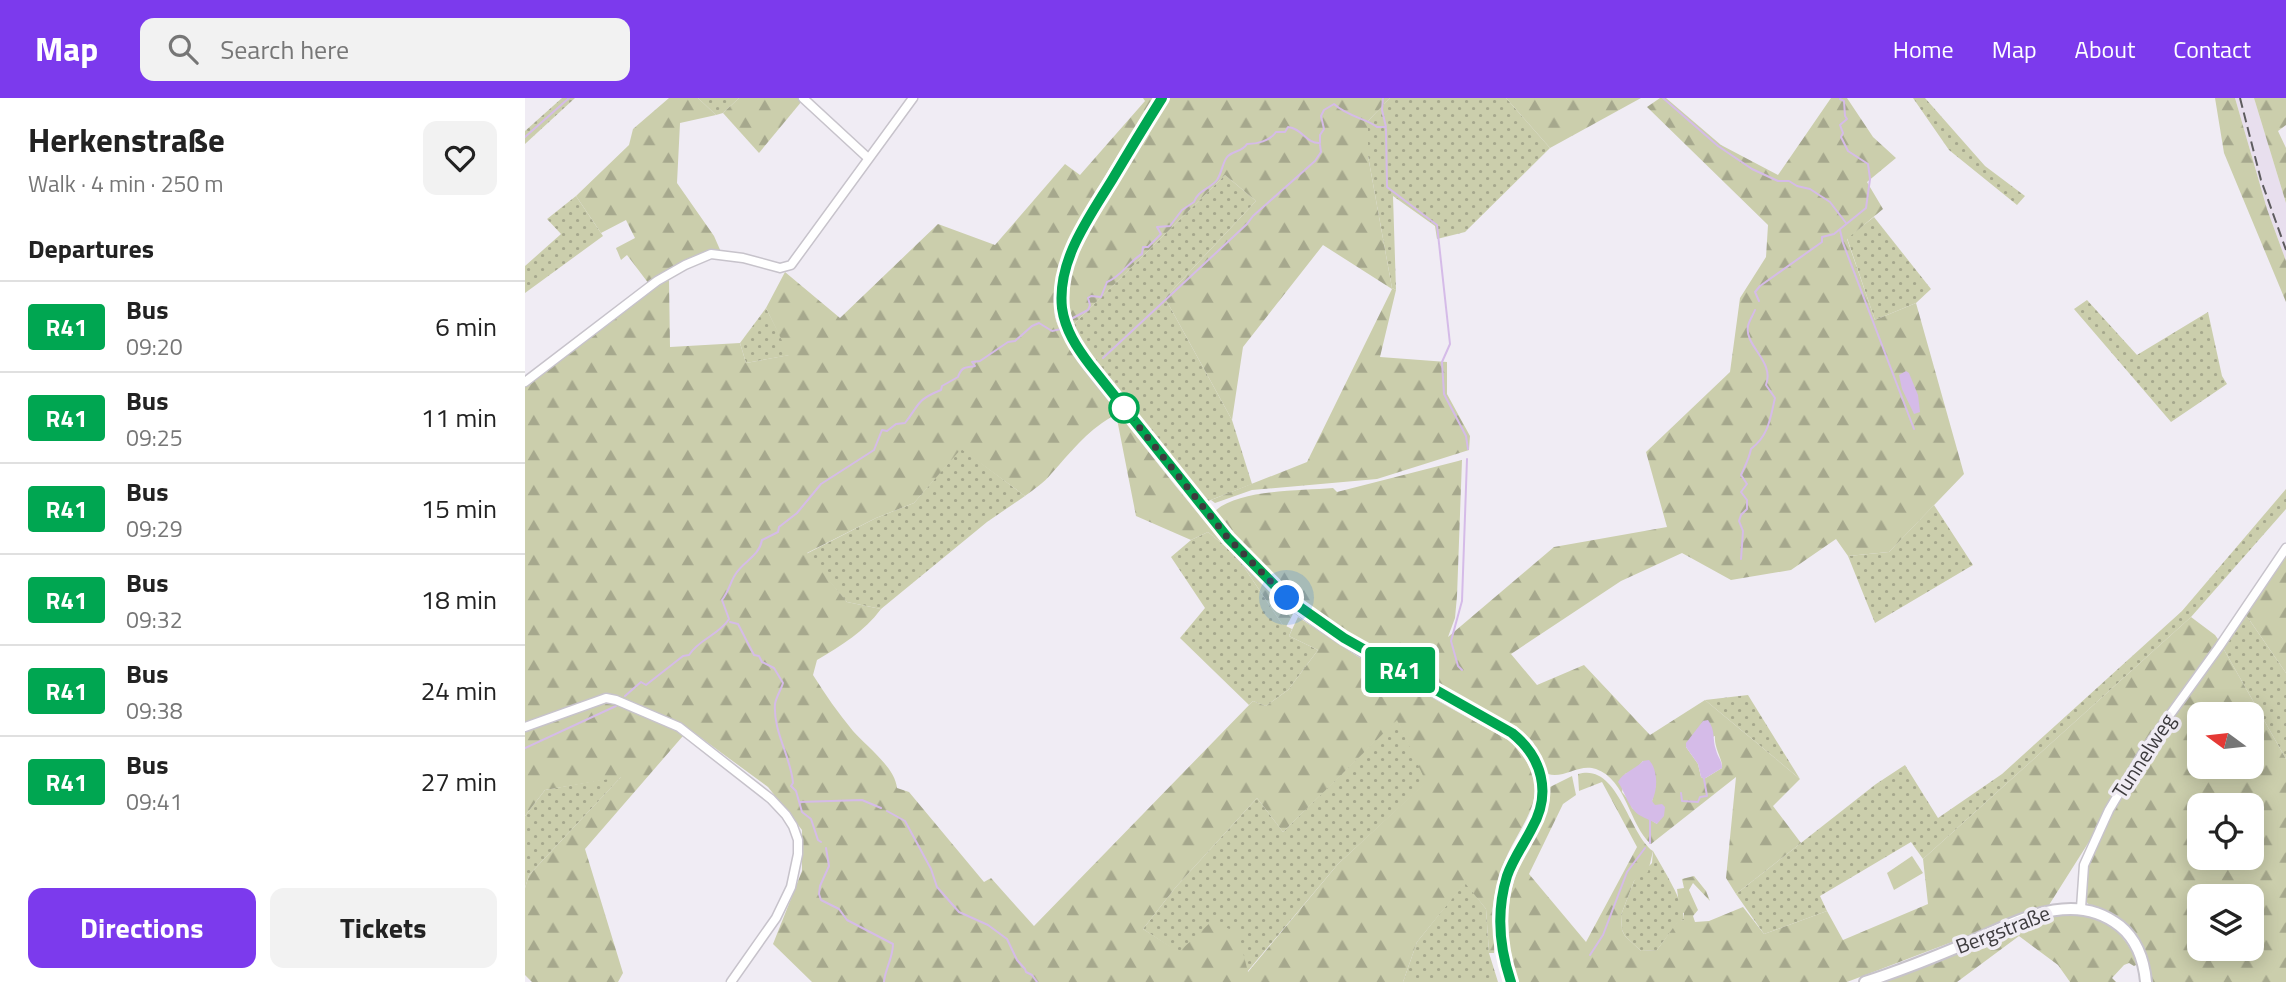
<!DOCTYPE html>
<meta charset="utf-8">
<style>
:root{--surface:#fff;--page:#f2f2f2;--text:#222;--muted:#767676;--line:#e0e0e0;--accent:#7c3aed}
body{margin:0;font-family:"Titillium Web",sans-serif;background:var(--page);color:var(--text);height:100vh;display:flex;flex-direction:column;font-size:26px;white-space:nowrap}
*{box-sizing:border-box;margin:0}
p{font-size:23px;color:var(--muted)}
.icon{flex:none;width:38px;height:38px;fill:none;stroke:currentColor;stroke-width:2;stroke-linecap:round;stroke-linejoin:round}
.map{position:relative;flex:1;overflow:hidden}
.panel{display:flex;flex-direction:column;background:var(--surface);width:525px}
.panel>*{flex:none}
.badge{padding:0 14px;border-radius:5px;font-size:24px;line-height:46px}
.needle{width:46px;rotate:285deg}
.controls{position:absolute;left:1662px;top:604px;display:grid;gap:14px}
.controls a{display:grid;place-items:center;width:77px;height:77px;border-radius:14px;background:var(--surface);box-shadow:0 4px 18px #0003;font-size:35px}
.you{position:absolute;width:35px;height:35px;margin:-18px;border:5px solid #fff;border-radius:50%;background:#1a73e8;box-shadow:0 0 0 10px #1a73e833}
.map>.badge{position:absolute;translate:-50% -50%;box-shadow:0 0 0 4px #fff}
h2{padding:0 28px;font-size:26px;line-height:63px}
.round{display:grid;place-items:center;flex:none;width:74px;height:74px;border-radius:14px;background:var(--page)}
.overview{display:flex;align-items:center;justify-content:space-between;height:119px;padding:0 28px}
h1{font-size:33px;font-weight:700;line-height:52px}
.primary-button{display:flex;gap:14px;margin-top:auto;padding:14px 28px}
.primary-button a{flex:1;height:80px;border-radius:14px;background:var(--accent);color:#fff;font-size:28px;font-weight:700;line-height:80px;text-align:center}
.primary-button a+a{background:var(--page);color:var(--text)}
ul{padding:0;list-style:none}
li{display:flex;align-items:center;gap:21px;height:91px;padding:0 28px;border-top:2px solid var(--line)}
li div{flex:1}
li b{display:block;font-size:26px}
li em{font-style:normal}
li .badge{min-width:77px;font-weight:700;text-align:center}
header{display:flex;align-items:center;gap:42px;box-sizing:border-box;height:98px;padding:0 35px;background:var(--accent);color:#fff}
header strong{font-size:33px}
nav{display:flex;gap:38px;margin-inline-start:auto;font-size:24px}
.search{width:490px;height:63px;background:var(--page);display:flex;align-items:center;gap:18px;box-sizing:border-box;padding:0 24px;border-radius:14px;color:var(--muted);font-size:26px}
main{display:flex;flex:1;min-height:0}
.map>svg:first-child{display:block}
</style>
<header>
<strong>Map</strong>
<div class="search"><svg class="icon" aria-label="search" viewBox="0 0 24 24"><circle cx="10" cy="10" r="6"/><path d="M15 15l6 6"/></svg>Search here</div>
<nav><a>Home</a><a>Map</a><a>About</a><a>Contact</a></nav>
</header>
<main>
<section class="panel">
<div class="overview"><div><h1>Herkenstraße</h1><p>Walk · 4 min · 250 m</p></div><a class="round"><svg class="icon" aria-label="heart" viewBox="0 0 24 24"><path d="M12 20l-8-8c-3-5 5-10 8-4 3-6 11-1 8 4z"/></svg></a></div>
<h2>Departures</h2>
<ul>
<li><span class="badge" style="background:#00a651;color:#fff">R41</span><div><b>Bus</b><p>09:20</p></div><em>6 min</em></li>
<li><span class="badge" style="background:#00a651;color:#fff">R41</span><div><b>Bus</b><p>09:25</p></div><em>11 min</em></li>
<li><span class="badge" style="background:#00a651;color:#fff">R41</span><div><b>Bus</b><p>09:29</p></div><em>15 min</em></li>
<li><span class="badge" style="background:#00a651;color:#fff">R41</span><div><b>Bus</b><p>09:32</p></div><em>18 min</em></li>
<li><span class="badge" style="background:#00a651;color:#fff">R41</span><div><b>Bus</b><p>09:38</p></div><em>24 min</em></li>
<li><span class="badge" style="background:#00a651;color:#fff">R41</span><div><b>Bus</b><p>09:41</p></div><em>27 min</em></li>
</ul>
<div class="primary-button"><a>Directions</a><a>Tickets</a></div>
</section>
<div class="map">
<svg width="1761" height="884" viewBox="0 0 1761 884">
<defs>
<pattern id="grass-dots" width="8" height="8" patternUnits="userSpaceOnUse" patternTransform="scale(1.75)"><rect width="8" height="8" fill="#cbceac"/><path d="M2 2h.1M6 6h.1" fill="none" stroke="#a6a88d" stroke-width="1.8" stroke-linecap="round"/></pattern>
<pattern id="forest-firs" width="22" height="20" patternUnits="userSpaceOnUse" patternTransform="scale(1.75)"><rect width="22" height="20" fill="#cbceac"/><path d="M5 1l3.5 6h-7zM16 11l3.5 6h-7z" fill="#a6a88d"/></pattern>
</defs>
<rect width="100%" height="100%" fill="#f0ecf4"/>
<!-- built -->
<path fill="#e8dfee" d="M1710,0H1729L1761,105V163L1742,111Z"/>
<!-- grass -->
<g fill="url(#grass-dots)">
<path d="M37,0H50L0,46V33Z"/>
<path d="M173,0H214L198,15L191,17Z"/>
<path d="M865,0H981L1025,50L940,134L912,141L910,128L868,98L871,192L867,190L843,58V23Z"/>
<path d="M1388,0H1400L1460,68L1500,98L1492,107L1424,52Z"/>
<path d="M700,77L731,103L640,200L707,322L727,386L678,405L561,256L545,230Z"/>
<path d="M51,98L78,138L0,195V168L36,136L22,121Z"/>
<path d="M1349,119L1406,191L1391,205L1350,222L1322,140Z"/>
<path d="M1562,202L1612,257L1683,214L1697,278L1702,286L1646,324L1549,211Z"/>
<path d="M241,210L265,257L221,265L215,245Z"/>
<path d="M436,350L500,398L462,424L356,511L322,504L281,456L351,420L389,405Z"/>
<path d="M1761,391V411L1666,519L1398,761L1386,744L1295,798L1302,813L1239,836L1211,796L1351,686L1380,667L1413,720L1477,676L1657,513Z"/>
<path d="M1409,407L1448,467L1350,525L1323,458L1364,454Z"/>
<path d="M683,434L711,457L757,526L767,531L764,538L793,552L763,592L741,608L728,603L724,607L655,540L680,510L646,459L666,442Z"/>
<path d="M1721,517L1761,575V661L1698,550Z"/>
<path d="M1223,597L1275,681L1180,602Z"/>
<path d="M872,621L902,684L813,766L722,874L654,855L618,831L650,790L732,700L758,734Z"/>
<path d="M97,678L4,777L0,790V718L20,692Z"/>
<path d="M1128,753C1138,771 1159,803 1159,822L1153,824L1132,852L1116,853L1100,838L1097,832L1096,817L1109,783L1127,765Z"/>
<path d="M940,784L961,811L964,855L973,884H878L892,844Z"/>
</g>
<!-- forest -->
<g fill="url(#forest-firs)" fill-rule="evenodd">
<path d="M144,0H173L191,17L155,25L152,85L189,138L196,154L124,186L102,157L96,162L91,150L110,140L101,122L76,135L51,98L104,47L108,31Z"/>
<path d="M214,0H274L277,3L234,55L198,15Z"/>
<path d="M618,0H630C601,47 508,173 533,228C545,255 568,279 588,301L586,319C561,334 545,355 526,376C519,385 509,391 500,398L436,351L389,405L351,420L282,455L322,504L356,511C339,534 317,547 292,562L288,577C300,596 313,615 328,633C341,648 370,669 372,690L384,694L459,784L466,780L509,828L728,603L741,608L763,592L793,552L764,538L773,519L832,558L985,643C1040,699 989,724 974,779C970,794 967,808 967,822C968,833 970,845 969,855H964L961,811L940,785L892,844L878,884H287L248,846L277,773V732L243,689L164,631L60,751L98,875L93,884H7L0,877V790L4,777L96,679L20,692L0,718V287L134,184L144,181L145,249L215,245L221,265L264,257L241,210L260,174L315,220L413,126L470,147L540,66L555,77L620,3ZM872,622L901,684L813,766L723,874L713,835L687,823L654,854L618,831L650,790L732,700L758,734Z"/>
<path d="M642,0H865L843,23V58L867,190L871,192L855,259L922,264V296L945,338L944,352L852,381L727,392L690,405L686,402L782,364L867,191L798,147L718,249L707,322L640,200L731,103L700,77L545,230L540,203L542,179L548,156L565,124Z"/>
<path d="M981,0H1116L1025,50Z"/>
<path d="M1135,0H1141L1196,47L1253,77L1306,0H1322L1348,39L1371,60L1342,84L1358,111L1322,141L1350,222L1391,205L1439,376L1364,454L1323,458L1311,441L1266,472L1206,482L1157,455L1096,483L986,556L1012,587L1059,567L1125,637L1180,602L1275,681L1248,708L1276,745L1211,796L1201,780L1211,679L1126,746C1104,727 1102,682 1071,671C1054,665 1039,681 1023,676L1008,644L998,634C926,589 848,555 779,506C745,482 716,446 689,414C712,391 775,393 808,390L812,394L937,362L932,498L930,520L923,539L1029,449L1142,429L1121,354L1205,274L1215,200L1241,159L1243,127L1122,9ZM1190,638C1189,651 1198,661 1197,670L1179,681L1176,679L1173,666L1161,649ZM1118,663L1131,686L1127,703L1132,726L1107,710L1105,704L1097,694L1100,676L1110,672Z"/>
<path d="M1690,0H1710L1742,111L1761,163V204L1699,55Z"/>
<path d="M1729,0H1761V27L1753,33L1761,50V105Z"/>
<path d="M593,315C646,382 701,456 766,512L768,516L761,529L757,526L711,457L683,434L666,442L611,418L591,316Z"/>
<path d="M1761,457V575L1721,517Z"/>
<path d="M1666,519L1690,537L1695,544L1613,655L1567,739L1524,807L1322,884H994C979,842 978,799 999,759C1011,735 1023,716 1025,689L1047,678L1051,697L1038,706L1004,776L1061,844L1112,749L1077,684L1054,693L1053,676C1093,664 1103,735 1128,753L1123,774L1109,783L1096,817L1097,832L1100,838L1116,853L1132,852L1153,823L1159,822V815L1155,814L1152,791L1159,790L1157,781L1169,778L1181,793L1185,803L1168,785L1164,792L1173,812L1168,818L1170,824L1184,823L1218,809L1239,836L1302,813L1318,842L1403,806L1398,761Z"/>
<path d="M1698,550L1761,661V884H1625C1618,870 1603,831 1594,822C1584,812 1563,813 1559,799C1545,749 1666,593 1698,550ZM1675,616H1727V668H1675ZM1675,707H1727V760H1675ZM1675,798H1727V850H1675Z"/>
<path d="M1538,815C1577,815 1598,831 1613,866L1609,868L1604,865L1599,867L1587,880L1591,884H1545L1533,867L1494,838L1432,884H1357L1490,830Z"/>
</g>
<!-- pitch -->
<path fill="#cbceac" d="M1387,758L1398,775L1369,792L1362,775Z"/>
<!-- water -->
<g fill="#d5bbe8">
<path d="M1381,273L1384,275L1393,297L1395,314L1389,316L1377,291L1374,277Z"/>
<path d="M1183,622C1191,633 1187,641 1191,652C1193,660 1197,662 1197,670L1179,681L1176,679L1173,666L1161,649V645L1178,623Z"/>
<path d="M1124,662C1133,672 1133,691 1127,703L1130,707L1137,706L1140,709L1139,718L1132,726C1126,722 1121,721 1116,718C1104,712 1100,694 1093,684C1098,674 1111,671 1118,663Z"/>
</g>
<g fill="none" stroke-linecap="round" stroke-linejoin="round">
<!-- stream -->
<g stroke="#d5bbe8" stroke-width="2">
<path d="M1138,0L1193,48L1227,71L1253,83H1264L1272,88L1285,91L1305,104L1321,125"/>
<path d="M861,31L862,89L912,127L925,246L917,264L919,296L941,338L943,351"/>
<path d="M0,39L44,0"/>
<path d="M1315,132L1318,145L1389,331"/>
<path d="M1234,203L1230,194L1235,188L1297,144V139L1309,136L1341,110L1345,81L1343,66L1323,53L1316,39L1318,35L1315,27L1322,21L1320,18L1319,3L1315,1"/>
<path d="M546,221L563,212L565,207L563,200L566,198L576,199L582,184C596,179 604,163 617,156L618,149H623L636,136L632,129L645,128L657,112L669,104C672,93 686,90 692,82C697,75 698,62 703,58C710,52 717,54 722,46C732,46 745,43 751,34H760L763,29C777,30 781,46 795,45V37L799,31L796,18L799,12L809,6C823,19 843,21 852,29H861L857,12L858,0"/>
<path d="M578,260L722,126L728,118L790,63L796,54L795,47"/>
<path d="M1216,461L1218,433L1214,423L1216,417L1222,411V402L1216,394L1222,386L1216,377C1220,368 1224,361 1226,351C1244,337 1245,321 1250,300L1241,287C1250,263 1219,248 1223,228C1224,223 1228,217 1230,212"/>
<path d="M205,524L213,526L229,557L234,558L237,564L249,570L258,585C256,592 251,599 250,606C248,634 266,659 268,685L266,688L271,693L277,714L286,721L293,742L296,744"/>
<path d="M937,572L933,568L926,543L937,503L942,361"/>
<path d="M100,598L116,584L121,587L158,558L164,557C174,541 194,537 204,521L197,502C204,493 205,485 210,477C218,463 234,459 237,442L253,434L254,429L272,415L296,386L349,352L357,332L362,333L371,326L380,325C395,306 391,302 416,292L417,288L433,279C437,268 440,270 450,268L447,264L455,263L483,244L490,243L507,228L514,225L527,233L536,231"/>
<path d="M0,650L91,608"/>
<path d="M1156,695L1157,703L1173,704L1175,699L1182,698L1179,681"/>
<path d="M275,704L337,702L356,710"/>
<path d="M362,713L380,723L406,771L412,789L434,814L463,827L482,841L492,862L500,871L501,874L507,877L512,884"/>
<path d="M1125,745V721"/>
<path d="M301,750L304,768L295,788L294,796L296,802L314,811L322,822L368,846C368,860 360,871 359,884"/>
<path d="M1065,857L1078,837L1102,774L1120,750"/>
</g>
<!-- street casing -->
<g stroke="#c7c3cb" stroke-width="11">
<g id="street">
<path d="M278,0L343,60"/>
<path d="M0,284L132,183L160,167L186,156L218,160L255,170L266,167L388,0"/>
<path d="M0,629L81,600L91,602L154,629L246,701L261,717L268,728L273,742V756L266,789L251,820L206,884"/>
<path d="M1556,810L1559,767L1584,712L1621,650L1694,549L1761,450"/>
</g>
</g>
<!-- secondary casing -->
<g stroke="#c7c3cb" stroke-width="14">
<g id="secondary">
<path d="M637,0C621,27 604,54 587,81C564,119 534,160 536,207C539,246 581,288 605,318C656,380 703,450 764,502C830,557 913,593 987,635C1017,659 1026,695 1007,730C999,746 988,761 982,778C971,814 974,849 986,884"/>
<path d="M1340,884C1374,873 1407,860 1440,846C1488,826 1546,789 1595,828C1612,842 1619,862 1621,884"/>
</g>
</g>
<!-- street -->
<use href="#street" stroke="#fff" stroke-width="8"/>
<!-- secondary -->
<use href="#secondary" stroke="#fff" stroke-width="10"/>
<!-- rail -->
<path stroke="#5e5c5f" stroke-width="2" stroke-dasharray="10 5" stroke-linecap="butt" d="M1715,0L1736,82L1761,152"/>
</g>
<g fill="none" stroke-linecap="round" stroke-linejoin="round">
<!-- line casing -->
<g stroke="#fff" stroke-width="16">
<path id="line" d="M637,0C620,27 603,55 587,82C563,121 532,163 537,210C540,232 552,250 565,267L703,440L762,500L819,540L987,635C1017,659 1027,695 1007,730C999,746 988,761 982,778C971,814 974,849 986,884"/>
</g>
<!-- line -->
<use href="#line" stroke="#00a651" stroke-width="10"/>
<!-- walk -->
<path stroke="#3d3b3e" stroke-width="7" stroke-dasharray="0 12.6" d="M599,310L703,440L762,500"/>
</g>
<!-- markers -->
<circle fill="#fff" stroke="#00a651" stroke-width="3.5" cx="599" cy="310" r="14"/>
<g text-anchor="middle" stroke-width="7" stroke-linejoin="round" paint-order="stroke">
<!-- street labels -->
<g font-size="21" fill="#3d3b3e" stroke="#f0ecf4">
<text transform="translate(1619 658) rotate(-57)" y="7">Tunnelweg</text>
<text transform="translate(1478 832) rotate(-21)" y="7">Bergstraße</text>
</g>
</g>
</svg>
<div class="controls">
<a><svg class="needle" viewBox="-14 -14 28 28"><path d="M0-13l5 13h-10z" fill="#e53935"/><path d="M0 13l5-13h-10z" fill="#767676"/></svg></a>
<a><svg class="icon" aria-label="locate" viewBox="0 0 24 24"><circle cx="12" cy="12" r="6"/><path d="M12 2v4M12 18v4M2 12h4M18 12h4"/></svg></a>
<a><svg class="icon" aria-label="layers" viewBox="0 0 24 24"><path d="M12 4l9 5-9 5-9-5zM3 14l9 5 9-5"/></svg></a>
</div>
<div class="you" style="left:762px;top:500px"></div>
<b class="badge" style="left:875px;top:572px;background:#00a651;color:#fff">R41</b>
</div>
</main>
